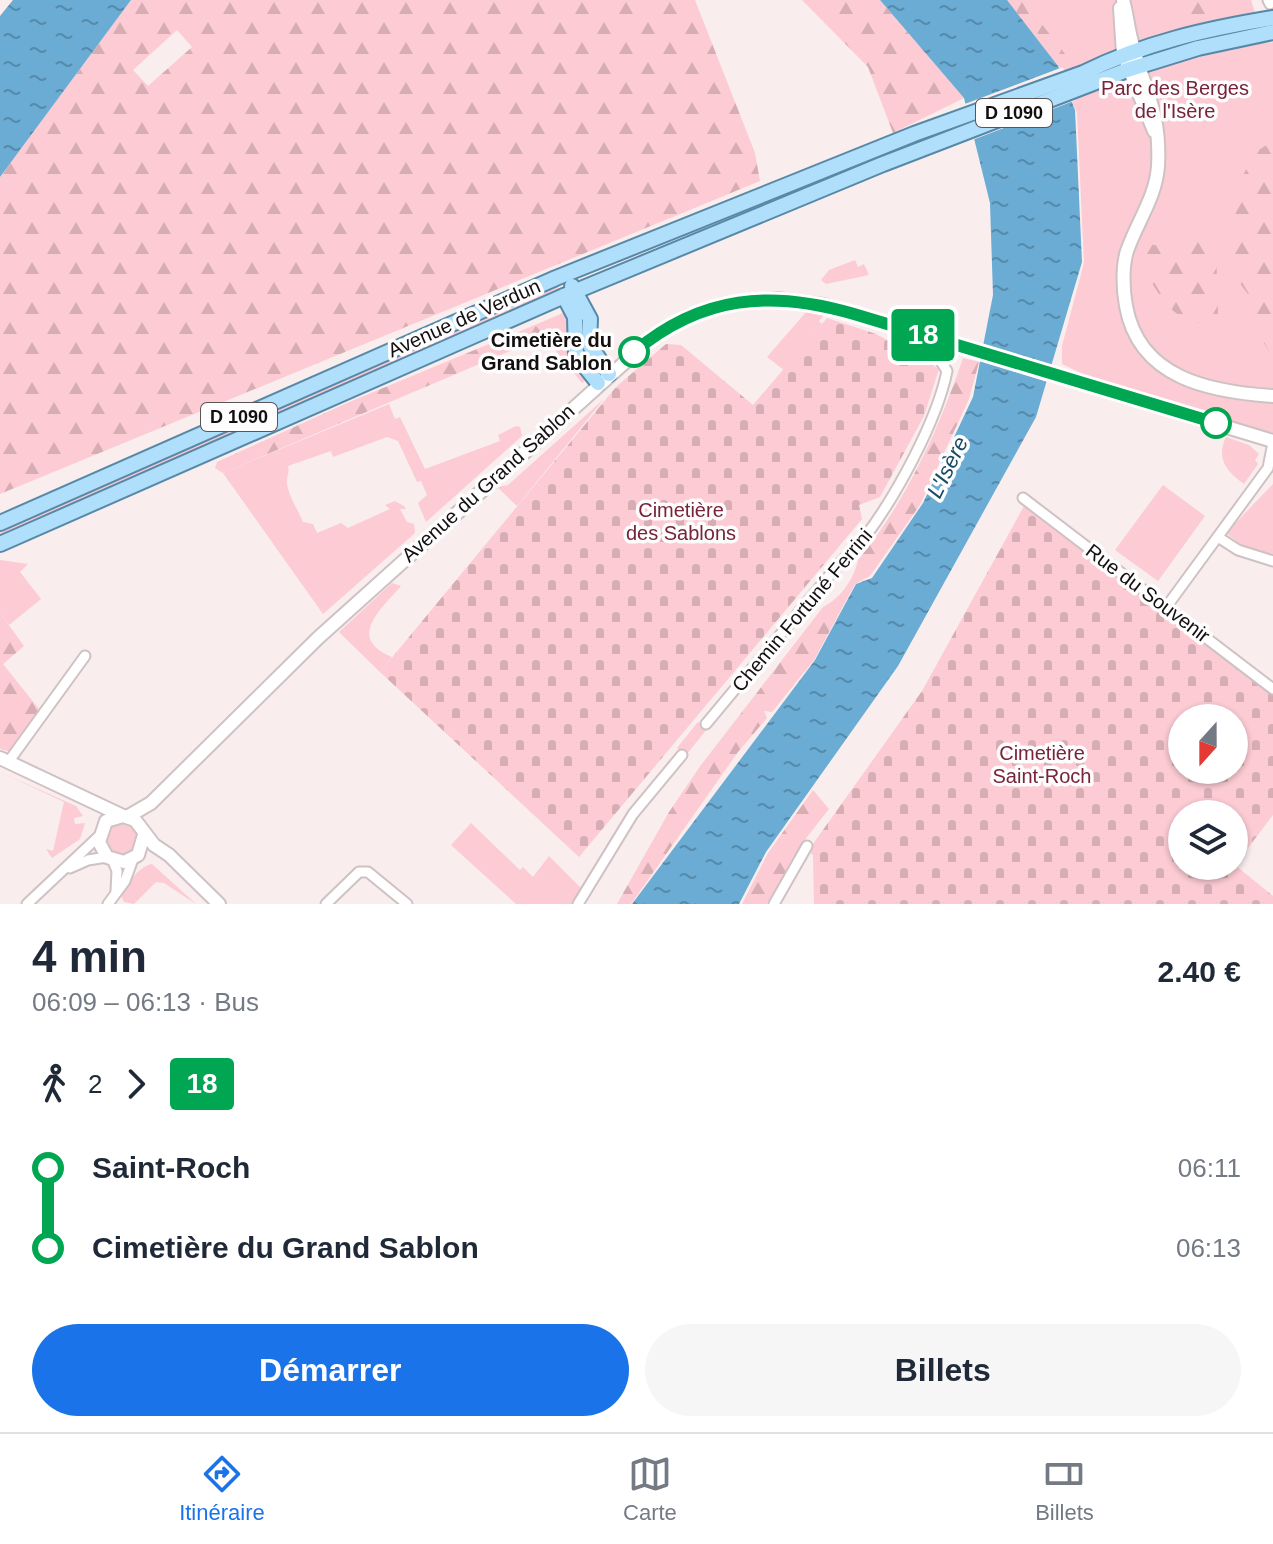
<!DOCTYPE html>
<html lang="fr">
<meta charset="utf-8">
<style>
:root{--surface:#fff;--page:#f6f6f7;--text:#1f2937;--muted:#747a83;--line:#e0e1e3;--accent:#1a73e8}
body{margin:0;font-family:Helvetica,sans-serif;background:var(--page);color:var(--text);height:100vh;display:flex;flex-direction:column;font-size:30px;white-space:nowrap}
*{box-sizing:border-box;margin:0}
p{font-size:26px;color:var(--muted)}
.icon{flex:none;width:44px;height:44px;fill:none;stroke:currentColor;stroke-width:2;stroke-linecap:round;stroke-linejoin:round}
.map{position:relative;height:904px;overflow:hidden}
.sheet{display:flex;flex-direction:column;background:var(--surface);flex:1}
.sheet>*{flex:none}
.badge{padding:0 16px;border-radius:6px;font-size:28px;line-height:52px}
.needle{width:52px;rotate:201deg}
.tools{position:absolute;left:1168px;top:704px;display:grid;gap:16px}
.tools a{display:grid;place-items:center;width:80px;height:80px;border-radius:50%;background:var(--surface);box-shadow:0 2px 6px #0004;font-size:40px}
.map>.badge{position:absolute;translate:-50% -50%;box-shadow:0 0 0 4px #fff}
.legs{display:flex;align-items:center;gap:12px;height:88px;padding:0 32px;font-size:26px}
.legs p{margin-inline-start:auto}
.overview{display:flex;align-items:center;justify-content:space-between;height:136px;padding:0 32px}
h1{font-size:44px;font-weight:800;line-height:60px}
.action{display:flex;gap:16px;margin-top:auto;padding:16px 32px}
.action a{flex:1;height:92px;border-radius:48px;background:var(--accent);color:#fff;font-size:32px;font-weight:800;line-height:92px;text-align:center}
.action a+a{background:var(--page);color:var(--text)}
ul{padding:0 32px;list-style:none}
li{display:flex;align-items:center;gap:28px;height:80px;font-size:30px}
li i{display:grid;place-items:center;width:12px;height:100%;margin:0 10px;background:currentColor}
li i::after{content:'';width:20px;height:20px;margin:-10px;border:6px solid;border-radius:50%;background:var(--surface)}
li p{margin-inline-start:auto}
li:first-child i{background:linear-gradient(#0000 50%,currentColor 0)}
li:last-child i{background:linear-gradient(currentColor 50%,#0000 0)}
.menu{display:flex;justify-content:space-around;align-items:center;height:112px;border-top:2px solid var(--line);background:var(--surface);font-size:22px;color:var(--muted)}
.menu a{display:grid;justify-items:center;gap:4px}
.menu .on{color:var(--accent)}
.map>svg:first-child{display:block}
</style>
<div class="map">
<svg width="1273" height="904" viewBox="0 0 1273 904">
<defs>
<pattern id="forest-firs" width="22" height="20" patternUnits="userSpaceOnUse" patternTransform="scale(2)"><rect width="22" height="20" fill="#fccbd3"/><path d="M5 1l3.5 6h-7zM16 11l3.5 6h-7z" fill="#d7adb4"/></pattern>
<pattern id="cemetery-stones" width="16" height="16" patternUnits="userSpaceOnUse" patternTransform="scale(2)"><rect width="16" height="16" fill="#fccbd3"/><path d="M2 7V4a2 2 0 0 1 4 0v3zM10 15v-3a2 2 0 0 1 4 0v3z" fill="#d7adb4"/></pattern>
<pattern id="water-ripples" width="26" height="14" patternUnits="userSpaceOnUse" patternTransform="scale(2)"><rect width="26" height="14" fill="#6aacd3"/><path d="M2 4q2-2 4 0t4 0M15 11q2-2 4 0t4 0" fill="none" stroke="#568aaa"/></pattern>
</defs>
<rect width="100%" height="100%" fill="#f9edee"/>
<!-- green -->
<g fill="#fccbd3">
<path d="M1007,0H1251L1265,43L1273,42V433L1112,388L1062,364V346L1084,263L1077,113L1058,66Z"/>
<path d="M855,260L858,267L864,264L869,275L826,284L821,280L829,270Z"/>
<path d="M553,285L562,289L0,536V531Z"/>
<path d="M807,311L824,315L819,321L822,324L784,370L767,357Z"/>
<path d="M565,312L568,313L590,377L582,383L535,325Z"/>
<path d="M604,399L517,506L497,487L508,485Z"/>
<path d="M389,404L395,419L400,417L425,469L500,441L498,435L516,426L520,427L522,436L426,522L418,503L427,495L421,481L417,482L398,441L387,437L333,457L331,451L288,466C290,474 286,476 287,484C289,497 298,510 303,522L313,524L317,533L341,523L348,528L390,509L385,505L395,501L404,506L406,509H400L407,522L414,524L415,533L323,614L223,473Z"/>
<path d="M1226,437L1249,445L1259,454L1255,460L1258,464L1244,484C1226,471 1216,458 1226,437Z"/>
<path d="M1273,484V556L1244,547L1226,533Z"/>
<path d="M1163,485L1205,516L1158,581L1115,550Z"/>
<path d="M0,560L28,564L20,572L41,599L9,625L0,613Z"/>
<path d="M392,583L401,586C381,609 346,638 392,657L380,672L339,632Z"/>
<path d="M698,722L707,729L686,755L677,748Z"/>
<path d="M0,772L76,806L83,816L74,818L75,824L85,823L80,839L52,858L46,849L53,851L64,802Z"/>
<circle cx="121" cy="839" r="17"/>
<path d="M471,823L520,870L523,867L533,877L549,856L581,888L573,904H516L451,845Z"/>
<path d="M152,864L196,904L164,883L156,882L134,904L124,902L121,896C127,884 139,866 152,864Z"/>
</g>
<!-- forest -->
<g fill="url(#forest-firs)" fill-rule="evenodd">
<path d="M131,0H695L755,153L760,181L0,494V177ZM177,30L192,47L148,86L133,70Z"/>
<path d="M802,0H880L964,98L893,133L868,67Z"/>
<path d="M1007,0H1023L1069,59L1058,66Z"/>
<path d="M1179,0H1216L1228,9V13L1185,22Z"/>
<path d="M1273,141V356L1247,320L1257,306L1232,273V233L1243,175L1257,151Z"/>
<path d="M1211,232L1216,245L1218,314L1207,324C1168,323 1157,287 1136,259L1149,244C1174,250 1188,234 1211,232Z"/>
<path d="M535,325L545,336L223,473L215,468L217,462L347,403Z"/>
<path d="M963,358L979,362L969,399L920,505L870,576L855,584L814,660L772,712L764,711L767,718L738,752L631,904H617L669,812L701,765L823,607C841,598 854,579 858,560C906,502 939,429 963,358Z"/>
<path d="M0,613L24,646L3,664L39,709L11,752L0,749Z"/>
<path d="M813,790L829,809L807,837L767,904H742L768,853Z"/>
</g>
<!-- cemetery -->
<g fill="url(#cemetery-stones)" fill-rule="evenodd">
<path d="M827,318L876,334L939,369L924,416L880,497L859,505L862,519L579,857L380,672L616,387L666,344L681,345L753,405Z"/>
<path d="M1024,506L1273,695V815L1235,865L1273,896V904H814L813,855L808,851L922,691ZM1182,718H1234V770H1182ZM1182,814H1234V866H1182Z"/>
</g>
<!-- water -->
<g fill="url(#water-ripples)">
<path d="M13,0H131L0,177V16Z"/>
<path d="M880,0H1007L1058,66L1075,110L1082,262L1036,417L898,666L766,852L739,904H632L815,660L856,584L872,578L923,503L973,397L993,295L990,203L964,98Z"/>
</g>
<!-- pier -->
<g fill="#f9edee">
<path d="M1063,67L1076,100L970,141L962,105Z"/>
<path d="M980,343L1055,366L1051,383L976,360Z"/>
</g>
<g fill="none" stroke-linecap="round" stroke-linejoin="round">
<!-- street casing -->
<g stroke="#cec2c4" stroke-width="13">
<g id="street">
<path d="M1268,0L1270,4"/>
<path d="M1023,498L1273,689"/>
<path d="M1218,537L1238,550L1273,561"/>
<path d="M1167,606L1268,468L1273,443"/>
<path d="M706,724L839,564C847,554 858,547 865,537C896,496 937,421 947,371L938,357L912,343V332"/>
<path d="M9,761L85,656"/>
<path d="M112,859L117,871L116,891"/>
<path d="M70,868L88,860L107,857"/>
<path d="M27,904L98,837"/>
<path d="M108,904L125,881L133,859"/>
<path d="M326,904L359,872H368L407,904"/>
<path d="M578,904L633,814L682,755"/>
<path d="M774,904L807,846"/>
</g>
</g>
<!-- secondary casing -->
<g stroke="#cec2c4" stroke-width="16">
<g id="secondary">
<path d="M1123,0C1127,14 1128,28 1132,42C1144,90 1161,112 1158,166C1156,197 1137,222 1127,251C1122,267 1123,290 1126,306C1139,379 1211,392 1273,396"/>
<path d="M1120,8L1123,54L1154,131"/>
<path d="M0,758L123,816"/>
<path d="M127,817L151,803L318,638L653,337L689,316L722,305L778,299L823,305L1273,441"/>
<path d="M144,835L138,855L124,862L107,857L99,842L106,821L123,816L135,820L154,845L169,855L219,904"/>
</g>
</g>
<!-- primary casing -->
<g stroke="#5789a7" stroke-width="18">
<g id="primary">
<path d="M572,286L590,319L589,344L609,374"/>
<path d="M564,296L575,317L576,355L598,383"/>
<path d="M0,523L556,278L914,134L1083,73C1144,43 1206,29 1273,18"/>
<path d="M0,544L564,296L883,164L1127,70L1198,48L1273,32"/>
</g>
</g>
<!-- street -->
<use href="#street" stroke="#fff" stroke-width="9"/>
<!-- secondary -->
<use href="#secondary" stroke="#fff" stroke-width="12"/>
<!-- primary -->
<use href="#primary" stroke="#b0dffb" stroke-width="14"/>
</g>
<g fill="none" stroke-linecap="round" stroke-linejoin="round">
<!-- line-1 casing -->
<g stroke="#fff" stroke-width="18">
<path id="line-1" d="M634,352C702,295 771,290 854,314L1216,423"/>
</g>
<!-- line-1 -->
<use href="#line-1" stroke="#00a651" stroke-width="12"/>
</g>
<!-- markers -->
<g fill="#fff" stroke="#00a651" stroke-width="4">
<circle cx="634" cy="352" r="14"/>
<circle cx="1216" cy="423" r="14"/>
</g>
<g text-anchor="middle" stroke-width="7" stroke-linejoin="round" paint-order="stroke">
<!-- shield labels -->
<g fill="#fdfdfd" stroke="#595657" stroke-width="2">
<rect x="976" y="99" width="76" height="28" rx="6"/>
<rect x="201" y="403" width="76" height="28" rx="6"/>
</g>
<g font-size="18" font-weight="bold" fill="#130f10">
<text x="1014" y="119">D 1090</text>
<text x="239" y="423">D 1090</text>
</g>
<!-- park labels -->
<g font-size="20" fill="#77233a" stroke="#fdfdfd">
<text x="1175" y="95">Parc des Berges<tspan x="1175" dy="23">de l'Isère</tspan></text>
<text x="681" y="517">Cimetière<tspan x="681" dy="23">des Sablons</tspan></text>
<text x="1042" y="760">Cimetière<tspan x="1042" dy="23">Saint-Roch</tspan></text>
</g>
<!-- street labels -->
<g font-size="20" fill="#130f10" stroke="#fdfdfd">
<text transform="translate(464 318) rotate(-24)" y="7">Avenue de Verdun</text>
<text transform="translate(488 483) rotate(-42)" y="7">Avenue du Grand Sablon</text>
<text transform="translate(1148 593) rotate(37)" y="7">Rue du Souvenir</text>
<text transform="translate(802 610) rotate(-50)" y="7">Chemin Fortuné Ferrini</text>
</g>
<!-- stop labels -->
<g font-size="20" font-weight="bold" fill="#130f10" stroke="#fdfdfd" text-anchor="end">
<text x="612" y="347">Cimetière du<tspan x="612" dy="23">Grand Sablon</tspan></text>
</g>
<!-- water labels -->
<g font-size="22" font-style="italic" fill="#164a65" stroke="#fdfdfd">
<text transform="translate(947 467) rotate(-64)" y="8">L'Isère</text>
</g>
</g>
</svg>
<div class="tools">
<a><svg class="needle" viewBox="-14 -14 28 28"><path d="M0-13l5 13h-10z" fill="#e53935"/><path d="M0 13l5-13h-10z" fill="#747a83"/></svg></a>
<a><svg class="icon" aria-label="layers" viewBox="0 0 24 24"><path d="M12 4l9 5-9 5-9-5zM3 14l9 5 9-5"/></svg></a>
</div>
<b class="badge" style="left:923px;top:335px;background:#00a651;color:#fff">18</b>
</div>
<section class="sheet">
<div class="overview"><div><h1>4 min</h1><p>06:09 – 06:13 · Bus</p></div><b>2.40 €</b></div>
<div class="legs"><svg class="icon" aria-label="walk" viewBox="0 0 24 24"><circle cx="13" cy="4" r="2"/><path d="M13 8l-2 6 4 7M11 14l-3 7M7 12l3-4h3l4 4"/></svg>2<svg class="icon" aria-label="forward" viewBox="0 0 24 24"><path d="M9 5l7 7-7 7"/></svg><b class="badge" style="background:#00a651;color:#fff">18</b></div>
<ul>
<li><i style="color:#00a651"></i><b>Saint-Roch</b><p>06:11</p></li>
<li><i style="color:#00a651"></i><b>Cimetière du Grand Sablon</b><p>06:13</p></li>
</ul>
<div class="action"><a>Démarrer</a><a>Billets</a></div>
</section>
<nav class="menu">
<a class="on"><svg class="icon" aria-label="directions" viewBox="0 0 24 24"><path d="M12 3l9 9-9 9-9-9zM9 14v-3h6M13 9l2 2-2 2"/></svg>Itinéraire</a>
<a><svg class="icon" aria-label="map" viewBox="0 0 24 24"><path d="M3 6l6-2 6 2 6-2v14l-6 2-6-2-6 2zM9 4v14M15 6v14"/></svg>Carte</a>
<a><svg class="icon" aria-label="tickets" viewBox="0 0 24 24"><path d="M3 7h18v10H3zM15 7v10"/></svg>Billets</a>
</nav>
